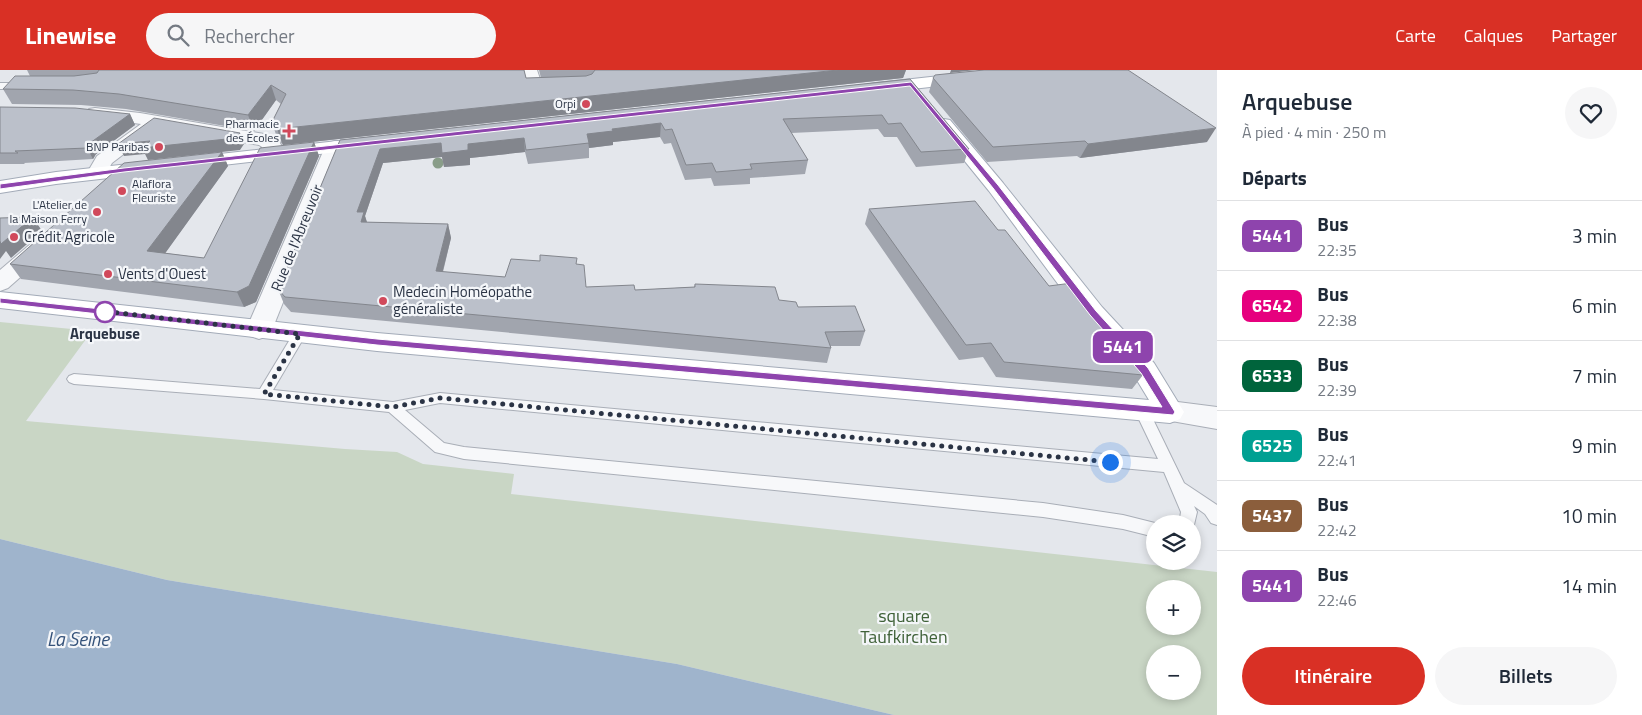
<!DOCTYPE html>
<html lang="fr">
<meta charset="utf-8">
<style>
:root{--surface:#fff;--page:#f6f6f7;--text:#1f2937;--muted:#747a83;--line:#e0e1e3;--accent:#d93025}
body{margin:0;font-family:"Titillium Web",sans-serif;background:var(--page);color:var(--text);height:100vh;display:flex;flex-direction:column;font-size:19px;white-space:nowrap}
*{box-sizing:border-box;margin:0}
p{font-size:16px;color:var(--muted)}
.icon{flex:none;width:28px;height:28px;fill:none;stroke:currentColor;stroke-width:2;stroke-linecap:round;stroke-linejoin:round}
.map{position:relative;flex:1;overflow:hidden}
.details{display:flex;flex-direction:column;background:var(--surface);width:425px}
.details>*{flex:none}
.badge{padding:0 10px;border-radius:8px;font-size:18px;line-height:32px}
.controls{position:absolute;left:1146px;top:445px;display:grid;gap:10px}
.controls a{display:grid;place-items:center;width:55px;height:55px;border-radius:50%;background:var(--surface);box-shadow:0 2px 8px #0003;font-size:25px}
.you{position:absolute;width:25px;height:25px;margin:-12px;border:4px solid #fff;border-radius:50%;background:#1a73e8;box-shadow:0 0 0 8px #1a73e833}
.map>.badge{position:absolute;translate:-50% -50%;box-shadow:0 0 0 2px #fff}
h2{padding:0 25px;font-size:19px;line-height:45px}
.round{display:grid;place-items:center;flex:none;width:52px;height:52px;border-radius:26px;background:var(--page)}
.head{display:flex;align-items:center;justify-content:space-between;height:85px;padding:0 25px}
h1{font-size:24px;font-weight:600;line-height:38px}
.cta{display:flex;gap:10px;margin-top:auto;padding:10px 25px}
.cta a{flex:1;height:58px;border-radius:30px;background:var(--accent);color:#fff;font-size:20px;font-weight:600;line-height:58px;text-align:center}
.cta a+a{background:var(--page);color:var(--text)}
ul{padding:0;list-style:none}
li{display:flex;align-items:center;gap:15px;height:70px;padding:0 25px;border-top:1px solid var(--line)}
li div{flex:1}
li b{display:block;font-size:19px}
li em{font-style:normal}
li .badge{min-width:55px;font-weight:700;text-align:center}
header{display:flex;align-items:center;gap:30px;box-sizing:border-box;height:70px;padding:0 25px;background:var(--accent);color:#fff}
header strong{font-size:24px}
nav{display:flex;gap:28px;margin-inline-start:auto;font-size:18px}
.search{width:350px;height:45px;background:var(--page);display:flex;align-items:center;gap:12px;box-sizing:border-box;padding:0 18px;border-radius:28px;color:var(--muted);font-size:19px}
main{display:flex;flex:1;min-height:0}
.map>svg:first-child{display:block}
</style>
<header>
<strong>Linewise</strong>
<div class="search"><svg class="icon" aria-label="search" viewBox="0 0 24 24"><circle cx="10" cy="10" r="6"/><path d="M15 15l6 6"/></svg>Rechercher</div>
<nav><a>Carte</a><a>Calques</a><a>Partager</a></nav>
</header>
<main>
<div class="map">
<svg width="1217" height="645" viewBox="0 0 1217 645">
<rect width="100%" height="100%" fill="#e4e7ec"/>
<!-- green -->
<path fill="#c9d6c5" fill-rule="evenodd" d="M0,252L92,261L26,351L345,379L397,382L423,394L514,404L511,424L1217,502V645H894L677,594L167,510L0,469ZM1155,519H1192V556H1155ZM1155,584H1192V621H1155Z"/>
<!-- water -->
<path fill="#9fb4cc" d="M0,469L167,510L677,594L894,645H0Z"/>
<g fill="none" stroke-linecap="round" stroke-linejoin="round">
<!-- lane casing -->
<g stroke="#a9aeb7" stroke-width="2">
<g id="lane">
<path d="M0,13H24L28,16L24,19H0Z"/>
<path d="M300,260L306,264L273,320L393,332L440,323L1158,389L1134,339L1136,335L1141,334L1146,335L1148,339L1184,413L1217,435V455L1211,453L1205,444L1194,436L1197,442L1193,459L1192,454H1179L1181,442L1164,402L440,333L405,340L444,373L464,377L1043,433L1123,445L1155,453L1157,454H1155V467L1123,459L1043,447L464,389L435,382L389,342L264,329L74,314L69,312L67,309L69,306L74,304L260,319L295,261Z"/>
</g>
</g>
<!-- street casing -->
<g stroke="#a9aeb7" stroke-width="2">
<g id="street">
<path d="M521,0H537L541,12H568L571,16L568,20C556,23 540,25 528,22Z"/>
<path d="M95,38L140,43L264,64C276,67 288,75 279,88L272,90L265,88L262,84V77L259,75L159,57L112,93L104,107L97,109L90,107L87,103L97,86L141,54L89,47L86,43L89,39Z"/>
<path d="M335,71L342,73L345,77L272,260L268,266L259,269L250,266L246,260L325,77L328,73Z"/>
<path d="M42,169L50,171L53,176L50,181L8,218L0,221V200L34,171Z"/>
<path d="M1170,331L1217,337V359L1160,349L1156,342L1160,335Z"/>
</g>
</g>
<!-- primary casing -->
<g stroke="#a3abb8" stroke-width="2">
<g id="primary">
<path d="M994,0H1047L1045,3L1039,5L876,23L870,22L867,18L870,14L876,13Z"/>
<path d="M944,49L950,50L1003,113L1102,237L1154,293L1184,342L1180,349L1170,353L377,281L0,238V222L377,263L1149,330L1135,307L1084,249L989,121L938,58L935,54L938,50Z"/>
<path d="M374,67L381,69L383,73L381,77L56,114L0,123V111L56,102Z"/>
</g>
</g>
<!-- lane -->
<use href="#lane" fill="#f7f8fa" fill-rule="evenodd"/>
<!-- street -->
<use href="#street" fill="#f7f8fa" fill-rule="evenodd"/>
<!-- primary -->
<use href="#primary" fill="#fff" fill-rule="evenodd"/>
</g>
<!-- trees -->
<circle fill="#899d89" cx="438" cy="93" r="5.5"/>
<!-- wall -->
<g fill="#a1a5ae">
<path d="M27,0H524L526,8H541L539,0H906L903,8L283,75L277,68L272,52L281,34L276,30L254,61L126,39L81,35L12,34L3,19L30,6Z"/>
<path d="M933,8L1207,72L1080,88L1077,86L987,92L929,22Z"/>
<path d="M910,9L969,79L964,93L916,97L897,67H884L878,59L791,63L808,90L805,104L750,108V114L714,116L711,108L685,110L671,73L664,74L660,67L613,72V75L589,78V88L528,94L525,82L470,88V95L444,97L442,87L383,93L365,146L367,152L448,154L451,168L443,202L505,207L577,195L586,217L635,220L694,217L695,214L779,230L865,261L860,276H831V278L827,293L291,242L284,234L278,219L340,70Z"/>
<path d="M0,37L130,44L135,55L96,84L93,89L24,93L25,94H0Z"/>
<path d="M314,72L319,86L256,232L244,237L21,209L10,194L222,82L228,96L165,183L204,188Z"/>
<path d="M869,139L998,160L1049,216L1143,305L1132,319L996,307L983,287L959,290L865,154Z"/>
</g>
<!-- shaded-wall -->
<g fill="#83868d">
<path d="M838,0H906L903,8L283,75L277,59Z"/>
<path d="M951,0H976L950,3Z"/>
<path d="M271,15L276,30L254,61L248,45Z"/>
<path d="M130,44L135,55L96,84L93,89L87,78L90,73Z"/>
<path d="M661,53L660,67L613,72V75L589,78L587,64L612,59Z"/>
<path d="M1216,58L1207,72L1080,88L1088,74Z"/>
<path d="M240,63L244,74L240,80L148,90L145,84L124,86L118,74Z"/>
<path d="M524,68L525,82L470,88V95L444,97L442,87L383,93L365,146L368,156L365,167L357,142L380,79L441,73Z"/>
<path d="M314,72L319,86L256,232L244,237L237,222Z"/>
<path d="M222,82L228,96L156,196L147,181Z"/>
<path d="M33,147L42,161L11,188L6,181L0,189V169Z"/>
<path d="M448,154L451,168L439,216L436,201Z"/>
</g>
<!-- building -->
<g fill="#bbc0ca" stroke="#83868d">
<path d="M99,0H524L526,8L586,6L592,4L595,0H838L277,59L272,52L286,24L271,15L248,45L119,24L73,20L3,19L15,6H74L97,3Z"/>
<path d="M984,0H1128L1216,58L1088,74L1085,71L993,77L933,8L935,5Z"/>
<path d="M910,9L969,79L921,82L901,53L888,54L882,45L783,49L808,90L750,94L752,99L716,102L712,93L686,95L672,59L665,60L661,53L612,59L613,61L587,64L589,73L526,80L524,68L468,74V80L442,83L441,73L380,79L357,142H364L361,152L448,154L436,201L505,207L511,189L540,191V185L577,188L576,194L584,195L586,217L634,215L635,220L695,217V214L775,217L779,230L796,232L798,237L855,236L865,261L825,262L831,278L285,227L278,219L340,70Z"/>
<path d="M0,37L75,38L130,44L90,73L87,78L15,81L18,83H0Z"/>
<path d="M154,48L240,63L236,68L142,78L150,71L118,74Z"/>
<path d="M314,72L249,216L237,222L10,194L124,93L222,82L147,181L204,188L260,78Z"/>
<path d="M975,131L998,160H1005L1049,216L1072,213L1143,305L1004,292L991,273L966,275L869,139Z"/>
<path d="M33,147L1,174L0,171V148Z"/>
</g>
<!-- line -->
<path fill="#8e44ad" stroke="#fff" d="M911,12L998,115L1096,241L1148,298L1175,342L1173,345L377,275L0,233V228L377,269L1162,337L1141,303L1090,245L993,118L910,16L124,102L0,119V114L124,98Z"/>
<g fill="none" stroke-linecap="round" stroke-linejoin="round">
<!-- walk -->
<path stroke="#2b3445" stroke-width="5" stroke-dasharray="0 9" d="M105,242L102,241L300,264L264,324L393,337L440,328L1110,392"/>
</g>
<!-- markers -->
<g fill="#d1495b" stroke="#f4f6f9" stroke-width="2">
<circle cx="586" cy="34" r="5"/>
<path d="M286.5 53.5h5v5h5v5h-5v5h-5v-5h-5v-5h5z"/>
<circle cx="159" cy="77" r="5"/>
<circle cx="122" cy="121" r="5"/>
<circle cx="97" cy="142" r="5"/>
<circle cx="14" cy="167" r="5"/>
<circle cx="108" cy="204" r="5"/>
<circle cx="383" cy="231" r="5"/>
</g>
<circle fill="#fff" stroke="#8e44ad" stroke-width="2.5" cx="105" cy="242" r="10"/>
<g text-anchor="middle" stroke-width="4.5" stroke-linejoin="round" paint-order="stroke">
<!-- far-poi labels -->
<g font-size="12" fill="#2b3445" stroke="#f4f6f9" text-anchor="end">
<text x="576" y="38">Orpi</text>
<text x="279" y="58">Pharmacie<tspan x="279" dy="14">des Écoles</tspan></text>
<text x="149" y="81">BNP Paribas</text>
<text x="132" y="118" text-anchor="start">Alaflora<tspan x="132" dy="14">Fleuriste</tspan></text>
<text x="87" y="139">L'Atelier de<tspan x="87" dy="14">la Maison Ferry</tspan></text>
</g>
<!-- poi labels -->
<g font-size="15" fill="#2b3445" stroke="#f4f6f9" text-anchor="start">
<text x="24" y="172">Crédit Agricole</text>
<text x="118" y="209">Vents d'Ouest</text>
<text x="393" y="227">Medecin Homéopathe<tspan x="393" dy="17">généraliste</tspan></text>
</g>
<!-- street labels -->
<g font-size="15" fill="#2b3445" stroke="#f4f6f9">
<text transform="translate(297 168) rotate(-68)" y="5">Rue de l'Abreuvoir</text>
</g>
<!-- stop labels -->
<g font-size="15" font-weight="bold" fill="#2b3445" stroke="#f4f6f9">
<text x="105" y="269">Arquebuse</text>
</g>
<!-- near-park labels -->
<g font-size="18" fill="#3f6138" stroke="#f4f6f9">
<text x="904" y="552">square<tspan x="904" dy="21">Taufkirchen</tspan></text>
</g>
<!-- near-water labels -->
<g font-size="19" font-style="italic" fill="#34527a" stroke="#f4f6f9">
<text x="78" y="576">La Seine</text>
</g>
</g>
</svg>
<div class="controls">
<a><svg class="icon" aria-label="layers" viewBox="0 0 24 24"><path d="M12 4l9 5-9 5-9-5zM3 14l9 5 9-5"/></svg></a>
<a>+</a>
<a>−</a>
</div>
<div class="you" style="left:1110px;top:392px"></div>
<b class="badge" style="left:1123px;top:277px;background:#8e44ad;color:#fff">5441</b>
</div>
<section class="details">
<div class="head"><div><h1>Arquebuse</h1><p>À pied · 4 min · 250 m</p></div><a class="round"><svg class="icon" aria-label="heart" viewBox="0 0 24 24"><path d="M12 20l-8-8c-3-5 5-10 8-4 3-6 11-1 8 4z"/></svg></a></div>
<h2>Départs</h2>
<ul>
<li><span class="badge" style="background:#8e44ad;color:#fff">5441</span><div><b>Bus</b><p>22:35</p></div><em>3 min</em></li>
<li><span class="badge" style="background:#e6007e;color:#fff">6542</span><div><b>Bus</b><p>22:38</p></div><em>6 min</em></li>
<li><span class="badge" style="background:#00643c;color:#fff">6533</span><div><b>Bus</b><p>22:39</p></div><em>7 min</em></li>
<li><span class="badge" style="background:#00a092;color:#fff">6525</span><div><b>Bus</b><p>22:41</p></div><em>9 min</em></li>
<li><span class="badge" style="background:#8b5e3c;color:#fff">5437</span><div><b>Bus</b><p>22:42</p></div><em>10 min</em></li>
<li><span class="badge" style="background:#8e44ad;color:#fff">5441</span><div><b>Bus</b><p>22:46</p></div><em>14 min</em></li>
</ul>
<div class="cta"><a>Itinéraire</a><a>Billets</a></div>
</section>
</main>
